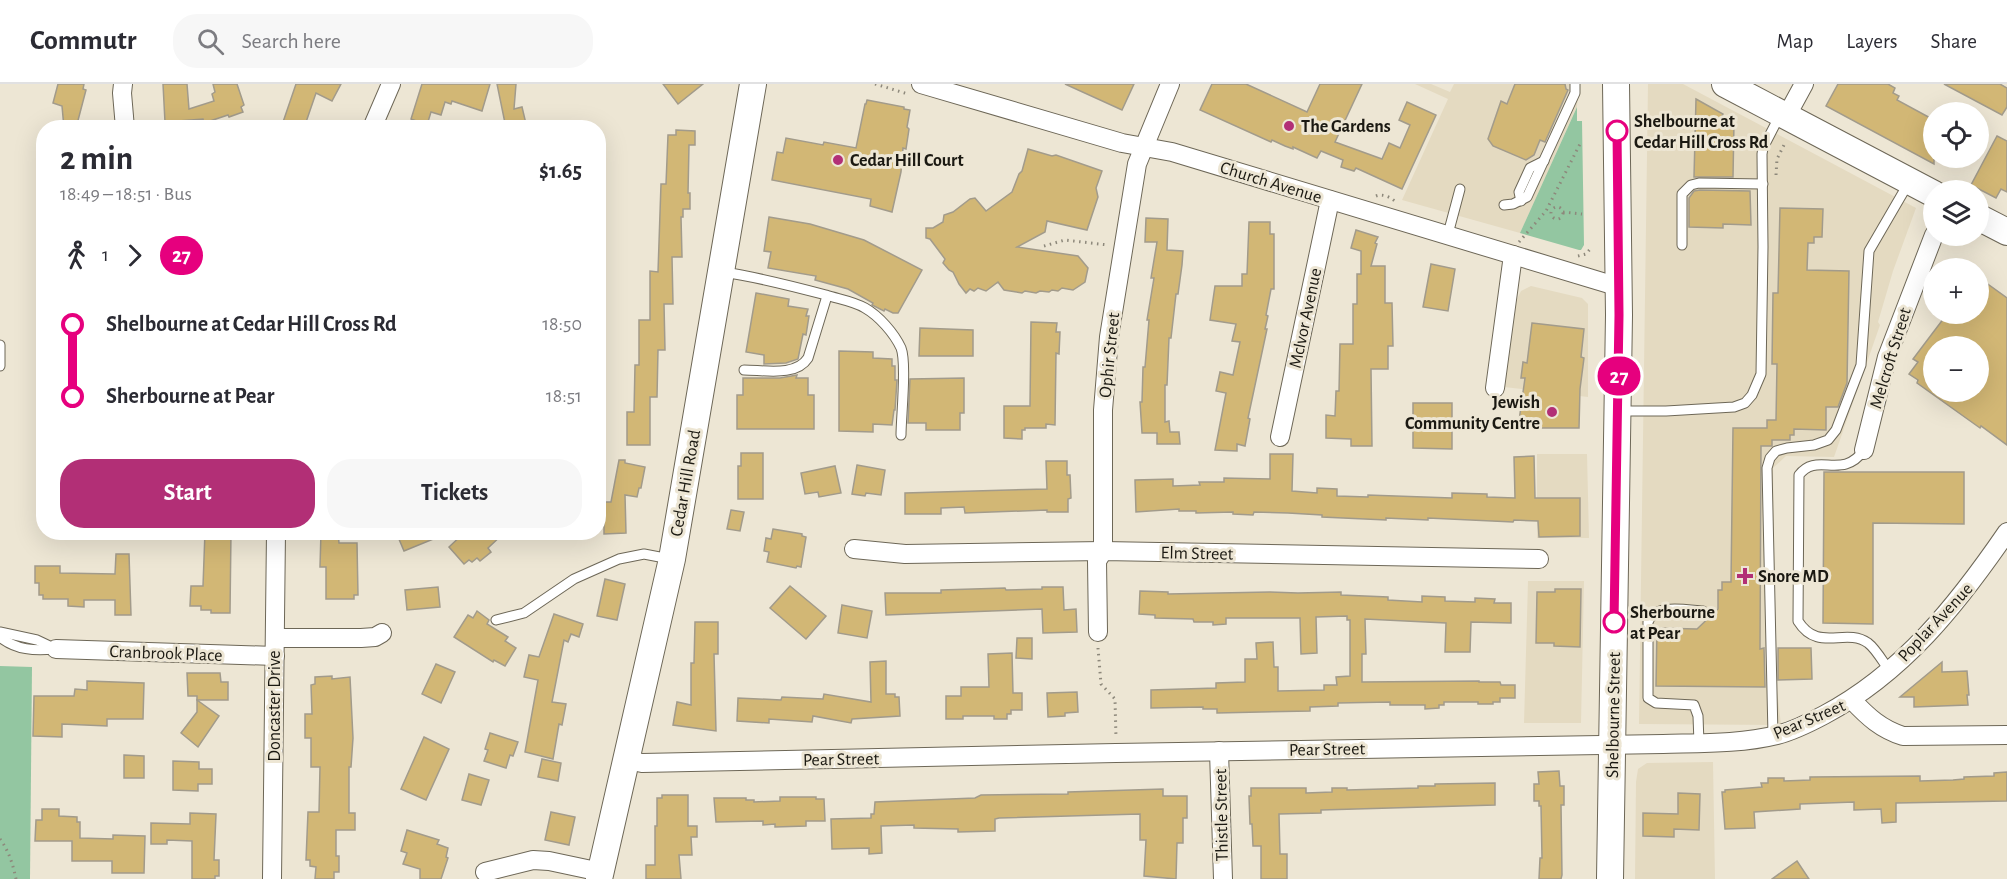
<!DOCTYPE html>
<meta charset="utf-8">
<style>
:root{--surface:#fff;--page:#f7f7f7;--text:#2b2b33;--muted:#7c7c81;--line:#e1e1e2;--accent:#b22f76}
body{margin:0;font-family:"Alegreya Sans",sans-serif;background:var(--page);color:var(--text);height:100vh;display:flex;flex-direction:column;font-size:22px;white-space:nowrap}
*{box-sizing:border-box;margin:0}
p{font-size:20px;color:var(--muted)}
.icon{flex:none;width:33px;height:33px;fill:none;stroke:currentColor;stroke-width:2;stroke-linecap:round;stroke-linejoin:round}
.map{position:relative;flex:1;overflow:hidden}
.side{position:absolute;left:36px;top:36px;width:570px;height:420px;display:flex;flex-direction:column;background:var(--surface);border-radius:24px;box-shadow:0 6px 24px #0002}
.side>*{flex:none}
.badge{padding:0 12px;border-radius:20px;font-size:21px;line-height:39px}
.fabs{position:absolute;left:1923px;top:18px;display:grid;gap:12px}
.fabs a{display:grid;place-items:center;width:66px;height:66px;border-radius:50%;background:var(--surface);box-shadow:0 6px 24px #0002;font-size:30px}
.map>.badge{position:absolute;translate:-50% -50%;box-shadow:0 0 0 3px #fff}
.legs{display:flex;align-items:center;gap:9px;height:66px;padding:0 24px;font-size:20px}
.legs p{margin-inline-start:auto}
.head{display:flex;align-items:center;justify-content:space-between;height:102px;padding:0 24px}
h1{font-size:33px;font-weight:700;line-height:45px}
.cta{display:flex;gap:12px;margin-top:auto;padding:12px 24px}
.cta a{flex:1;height:69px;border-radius:24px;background:var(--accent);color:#fff;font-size:24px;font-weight:700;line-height:69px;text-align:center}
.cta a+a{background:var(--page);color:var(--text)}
ul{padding:0 24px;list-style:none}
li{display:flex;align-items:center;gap:21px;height:72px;font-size:22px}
li i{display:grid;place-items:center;width:9px;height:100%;margin:0 8px;background:currentColor}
li i::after{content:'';width:15px;height:15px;margin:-8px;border:4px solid;border-radius:50%;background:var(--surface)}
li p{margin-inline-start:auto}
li:first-child i{background:linear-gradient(#0000 50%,currentColor 0)}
li:last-child i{background:linear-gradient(currentColor 50%,#0000 0)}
header{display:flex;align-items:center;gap:36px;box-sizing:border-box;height:84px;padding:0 30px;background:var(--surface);border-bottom:2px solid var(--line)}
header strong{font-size:28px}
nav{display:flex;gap:33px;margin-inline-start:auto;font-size:21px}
.search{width:420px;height:54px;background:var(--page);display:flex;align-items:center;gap:15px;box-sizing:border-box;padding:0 21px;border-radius:24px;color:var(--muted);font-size:22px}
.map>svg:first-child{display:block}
</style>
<header>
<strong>Commutr</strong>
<div class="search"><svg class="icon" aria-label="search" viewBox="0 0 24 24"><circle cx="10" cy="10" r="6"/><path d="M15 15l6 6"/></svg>Search here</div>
<nav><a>Map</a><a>Layers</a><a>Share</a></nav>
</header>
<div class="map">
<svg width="2007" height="795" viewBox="0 0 2007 795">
<rect width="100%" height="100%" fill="#ede6d4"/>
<!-- built -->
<g fill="#e4dac1">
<path d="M1415,0H1431L1450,8L1454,0H1579L1577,23L1520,149L1402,116L1448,15Z"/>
<path d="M1648,0H1683L1916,124L1893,187L1878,238L1880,241L1834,373L1786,372L1773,384L1776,597L1781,641L1639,640Z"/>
<path d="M1531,202L1582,214L1588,220V313L1504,303L1517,215L1521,207Z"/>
<path d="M1537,370H1587L1589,454H1537Z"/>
<path d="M1528,497H1584L1581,639H1524Z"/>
<path d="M1713,678L1715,795H1635L1636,698L1638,685L1647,679Z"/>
</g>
<!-- green -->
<g fill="#93c6a1">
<path d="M1577,23V37H1582L1584,161L1581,166H1579L1520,149Z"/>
<path d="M0,582L32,583L30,795H0Z"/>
</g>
<!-- building -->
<g fill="#d2b775" stroke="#a29b8b" stroke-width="1.5" fill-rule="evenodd">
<path d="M58,0H84L83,5L86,6L76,44H64L62,22L53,19Z"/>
<path d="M163,0H187L189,25L214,17L212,10L215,8L213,0H237L244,21L241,23L243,28L229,33L228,31L204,39L203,35L165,38Z"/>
<path d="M296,0H341L332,17L316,9L304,44H281Z"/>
<path d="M422,0H490L482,27L452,17L451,20L445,18L441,31L431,28L427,41L411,35Z"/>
<path d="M497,0H516L514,25L522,23L527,44H506Z"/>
<path d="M663,0H703L678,20Z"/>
<path d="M1065,0H1134L1122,26Z"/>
<path d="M1212,0H1246L1307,28L1320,0H1362L1335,58L1382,75L1389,59L1400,64L1410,41L1399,36L1407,18L1436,31L1402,105L1356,84L1354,87L1341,83L1343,76L1321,67L1317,74L1293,63V65L1285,62L1272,56L1271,58L1200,26Z"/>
<path d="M1515,0H1565L1566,5L1568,6L1545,58L1540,56L1534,71L1526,76L1493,62L1488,55L1501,17L1507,20Z"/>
<path d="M1838,0H1888L1895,4L1893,9L1899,12L1897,16L1934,36V80L1826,22Z"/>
<path d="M1944,0H2000L2007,4V23L2002,31Z"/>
<path d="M1696,15L1723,30L1722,32L1734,38L1733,93H1694Z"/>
<path d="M867,16L904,23V25L910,26L907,43L909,45L906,65L903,64L901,88L892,128L870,122L871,115L772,96L777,68L783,69L786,54L823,61L824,58L856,64L865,20H866Z"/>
<path d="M676,46L695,47V61H689L688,109H690V125H683V133H681L682,173H672L673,220H664L665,266H658L657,313H650V361H627V328H634L635,281H639V236H650V187L658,188L661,100H666L668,51H676Z"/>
<path d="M1997,52L2007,57V108L2001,105L1996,114L1971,101Z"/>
<path d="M1028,65L1052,72L1056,71L1102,87L1096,104L1098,113L1087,146L1047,137L1045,148L1017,163L1078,172L1088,184L1085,198L1073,206L1062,204L1058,207L1052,206L1049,208L1040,207L1036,209L1025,207L1022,209L1004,206L998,198L986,207L978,204L974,207L970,205L966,209L959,200L953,188L949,186L943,179L945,175L930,155L926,154V144H933L943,138L944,131L953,128L970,115L975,114L986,127L1012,108L1019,90L1022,87Z"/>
<path d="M1700,106L1750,107L1751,141L1723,140V144L1689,143V114L1694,107Z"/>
<path d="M1780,124L1823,125L1822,153H1814V159H1808L1807,186L1849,187L1847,299L1838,323H1826V346L1794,345V351H1790V356H1772V362H1761L1760,565L1764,564L1765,603L1656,602L1657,544L1697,545L1718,525V506H1722V498H1731L1733,344H1767V336H1776L1777,280H1772L1773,209H1778Z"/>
<path d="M769,133L810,140L864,156L922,186L898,229H893L885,225L884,227L872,221L873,219L848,205L815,196L816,192L768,184L771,168L764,167Z"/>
<path d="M1146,134L1168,135L1167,166L1183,167L1182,181L1178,210H1176L1171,254H1169L1167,301H1165V338L1169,337L1170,348H1179L1180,360H1157V349H1142L1140,318H1142L1143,283H1145L1149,236H1147L1154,194H1151L1157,158H1145Z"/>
<path d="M1249,138H1270V150H1274V205H1271L1266,231L1268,232L1265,245H1267L1248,334L1250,335L1245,362L1237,360V367L1215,366L1226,309L1216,307L1220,288L1233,291L1240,258L1232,257L1236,240L1210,236L1215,202H1242V190H1247Z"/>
<path d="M1356,146L1378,153L1375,159L1377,160L1371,182H1385V219H1392L1393,262H1388V285H1371L1372,362H1351V355L1326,354V331L1335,332L1336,307H1339L1340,260H1353V220H1357V190H1361V167L1351,164Z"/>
<path d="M1431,180L1455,185L1448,227L1423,223Z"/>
<path d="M1978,193L2007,214V361L1981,342L1980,344L1917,299L1918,296L1909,290L1918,278L1913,275L1947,230H1978ZM1934,262H1978V308H1934Z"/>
<path d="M756,209L789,215L788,222L808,225L806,232H809L806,251L803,250L798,275L786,279L764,280V271L746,268Z"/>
<path d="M1031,238L1057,239L1056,248H1060L1059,270L1056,269L1055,341L1046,340V344H1025V346H1022V355L1004,354V322H1030Z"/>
<path d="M1532,239L1584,245L1581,273L1584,274L1580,305L1579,344H1518L1525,294H1521L1523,278L1527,279Z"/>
<path d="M920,244L973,246V272H919Z"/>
<path d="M839,267L873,268V274L892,275V282H895V296H897L895,326H894L892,341L873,340V348L839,347Z"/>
<path d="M797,291L796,294H808V311H814V345H737V311H743V294H780Z"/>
<path d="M964,294V329H960V346H926V339H908L910,295Z"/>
<path d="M1413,319H1452V365L1413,364Z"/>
<path d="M741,369H763V415H738V382H741Z"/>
<path d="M1270,370H1293L1292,407L1317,409V404L1337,405V412L1368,413V411L1452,414V409L1487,410V413L1515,414L1514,373L1534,372L1535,414H1580V452L1539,453L1538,437L1514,436L1513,438L1428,434V436L1386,434V436L1322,433V431L1288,429L1254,428L1253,431L1233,430V428L1196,429V427H1179V425L1136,428L1135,396L1173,395V402L1200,401L1199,398H1224V394L1270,395Z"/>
<path d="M619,376H625V379L645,383L641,404H639L637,413L625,411L626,449L604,450V418H611Z"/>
<path d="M1046,377H1067V391H1070L1071,414L1068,415V428H1047V426L965,429L964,423L941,424V430H905V409L1047,405Z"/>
<path d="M857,381L885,386L881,411L866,409L865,412L852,410Z"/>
<path d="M835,382L841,409L819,413L818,408L805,410L801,389Z"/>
<path d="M1824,388H1964V440L1873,439V540L1823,539Z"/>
<path d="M731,426L744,428L740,447L727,445Z"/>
<path d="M773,445L802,450V452L806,453L801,483L797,482L796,484L767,478L769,468L764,467L766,454L771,455Z"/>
<path d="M205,448H231L230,529H211V526H201V522H190L191,502H203Z"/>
<path d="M321,448H338L339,459H357L358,511H354V515H326V483H320Z"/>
<path d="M396,448H448V449L404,467Z"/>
<path d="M465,448H505L488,464L491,468L480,477L477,474L472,478L469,476L464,480L449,463Z"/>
<path d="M116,470H129L131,531H115V516H84V523L68,522V515H43V511H39V499H35V482H60V489L115,490Z"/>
<path d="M605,495L625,500L617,536L597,532Z"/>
<path d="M790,502L826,532L806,555L770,524Z"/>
<path d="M438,503L440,523L407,526L405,506Z"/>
<path d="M1042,503H1063L1064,526L1076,525L1077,548L1043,549L1042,525L886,531L885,509H941V506L1005,504L1006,506L1042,505Z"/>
<path d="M1555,505H1581L1580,563L1554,562V559H1536L1537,508H1555Z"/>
<path d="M1140,507L1168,508V510L1270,508L1298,509L1341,508V511L1388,513V516L1422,518V512L1445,513V517L1475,518V514L1495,515L1494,519H1511V539L1471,538L1470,568H1445L1446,539L1365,535L1366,570H1362V598L1479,597V598H1500L1501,601H1515V614H1500V618H1493V620H1478V618H1444V621H1439V624L1425,625V621H1390V618L1338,619V622L1310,623V627L1217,629V625H1203V623L1151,624V606L1216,604V599L1245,598V575H1257L1256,559L1273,558L1274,583H1278V607L1324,606V601H1337L1336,593L1350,592V536H1347V532L1316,533L1317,569L1301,570L1300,534H1226V540L1213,541V538H1194L1193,535L1155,534V531L1139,530Z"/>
<path d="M842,521L872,527L867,554L838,549Z"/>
<path d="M477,527L489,536L487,540L508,553L505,557L516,564L505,582L494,576L493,578L454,553L468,531L473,534Z"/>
<path d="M554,530L583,540L579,553L571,550L568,558L564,556L552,618L566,620L562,641L559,640L553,675L525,668L538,596L524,593L529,571L539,573Z"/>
<path d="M695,538H718V570H714L716,647L673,641L677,618L691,621V579H694Z"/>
<path d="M1017,554H1032V575L1016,574Z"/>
<path d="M1778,564H1811L1812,595L1778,596Z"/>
<path d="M1012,569L1013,609H1022V626H1011V630H1007V635H994V632H963V635H946V612H961V603H989L988,570Z"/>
<path d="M886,577V610H895V613H899L900,632L852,635L851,639L813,632L812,638L769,635V639L737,637L738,614L781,616L782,613L823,615L824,610L871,618L870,578Z"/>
<path d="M1942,578V588L1967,587L1969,611H1967L1968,621L1914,623V613H1900Z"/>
<path d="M436,580L455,588L441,619L422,610Z"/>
<path d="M187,589H220L221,598H228V616H197V612H188Z"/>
<path d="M332,592V595L350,593L353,654L351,683H349V729H355V746H336V772H339V788H334V795H315L316,783L310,782V776H306L308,728H319L320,683H311V654H305V630H312L311,601L315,600V593Z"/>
<path d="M87,597L144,599L143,635H107V642L62,640V653L33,652L34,612H74L75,605L87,606Z"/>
<path d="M1077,608L1078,628L1065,629V632L1048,633L1047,609Z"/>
<path d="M197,616L219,632L198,663L181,649L197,628Z"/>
<path d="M490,649L518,658L513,672L510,671L506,684L484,677L488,666L485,665Z"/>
<path d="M424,653L449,665L426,716L401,705Z"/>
<path d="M124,671L144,672V694H124Z"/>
<path d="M542,675L561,679L558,697L538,693Z"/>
<path d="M173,677L199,678V685H212V700H198V707L173,706Z"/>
<path d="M1559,687L1560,702H1564V721H1561L1562,791L1561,795H1539L1540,774H1542L1541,722H1539V717H1534V700H1539L1538,688Z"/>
<path d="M2007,688V717L1896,719V738L1882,739L1881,725L1854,726V718L1800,720V725L1754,728L1755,744L1725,745L1722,708H1725V706L1762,703L1761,699H1768V694H1784V697L1810,696V693L1920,692V697L1953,696L1964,695V693L1994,692V689Z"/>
<path d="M469,690L489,696L481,721L462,716Z"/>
<path d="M1495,699V721L1321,726V729L1279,730L1280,770H1287V795H1261V762H1253L1252,740H1250L1249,712H1251V704H1306V709L1332,708V704H1347V706L1418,704V702H1435V700Z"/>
<path d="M1163,705V712H1187V734H1183V759H1177L1176,795L1144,792L1146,756H1140V730L999,734L995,735V747L958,748V745L914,744V741L881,742L882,769L869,770V764L832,765L831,735L871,734V730H874L875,718L975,714L981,711L1068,710V708Z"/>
<path d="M1678,709L1700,710L1699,746L1674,745V753L1643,752V729L1678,730Z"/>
<path d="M662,711H688V742H697V753H691L692,771H679L681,795H646V781H655V742H657V714H662Z"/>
<path d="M780,713H816V715H824L825,737H806V742L775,743V740L763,741V737L716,738L714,714H746V716H754V718L780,717Z"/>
<path d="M42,725H59V732L77,733V738H80V754L113,755V751L145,752L144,789H112V777H72V757H35L36,736H42Z"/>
<path d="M551,728L575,733L569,761L545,756Z"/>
<path d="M190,729L216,730L214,776H219V792H215V795H192V757L167,756V760H151V739L190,740Z"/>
<path d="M407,746L439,756L437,760L448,764L446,773L448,774L441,795H420V785L403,780L407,769L401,767Z"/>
<path d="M1797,777L1809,795H1772Z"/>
</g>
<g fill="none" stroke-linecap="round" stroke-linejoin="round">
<!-- lane casing -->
<g stroke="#6d6757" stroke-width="11">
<g id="lane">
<path d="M1521,117L1519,108L1530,84L1544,77"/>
<path d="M1504,121L1513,120L1527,113L1575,9V0"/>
<path d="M1448,150L1460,105"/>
<path d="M1682,161V110L1691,101L1699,99L1763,100"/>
<path d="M723,188C758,193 792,202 826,211C838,215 853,217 865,224C879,232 894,249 901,264C907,279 901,333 901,351"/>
<path d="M0,261V282"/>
<path d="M744,286C764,286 796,293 808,274L827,212"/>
<path d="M1620,327H1666L1734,323L1745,319L1752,311L1761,290L1763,163L1762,70L1763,64L1780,31"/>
<path d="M1864,366C1842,397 1817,367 1799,391L1798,537C1818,569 1845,543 1868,559C1876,565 1883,578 1889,586"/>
<path d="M496,536L524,529L574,495L619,475L644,470L670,475"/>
<path d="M0,548L37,556L56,565"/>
<path d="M0,553C16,566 35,567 54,565"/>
<path d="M1773,652L1767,384L1770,374L1776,367L1787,364L1814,361L1828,356L1836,346L1861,281L1869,167L1908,100"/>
<path d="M1699,659L1698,632L1694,621L1656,619L1648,614V538C1655,519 1686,526 1703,527"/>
</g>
</g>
<!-- street casing -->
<g stroke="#6d6757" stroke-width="20">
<g id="street">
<path d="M123,0L122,9L125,44"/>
<path d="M921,0L1122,59L1172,68L1619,203"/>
<path d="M1786,33L1804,0"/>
<path d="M372,44L391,0"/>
<path d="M1495,304L1513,171"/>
<path d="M1280,353L1330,116"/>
<path d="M1864,366L1887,273L1934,151"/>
<path d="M854,465L905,470L1103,467L1539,475"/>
<path d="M1098,548L1097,477L1103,467V326L1109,253L1137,80L1170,0"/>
<path d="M275,554H361L375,553L382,549"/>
<path d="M56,565L275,572"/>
<path d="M1852,616C1868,633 1881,645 1903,652L2007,651"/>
<path d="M1219,667L1223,795"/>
<path d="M627,676L642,679L1116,669L1663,660C1700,659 1741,660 1777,651C1793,647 1809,639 1824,631C1903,589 1957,521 2007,448"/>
<path d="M485,788L533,776L549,777L601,788"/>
<path d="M272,795L276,448"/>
</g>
</g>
<!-- secondary casing -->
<g stroke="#6d6757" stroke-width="28">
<g id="secondary">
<path d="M1725,0L1934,110"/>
<path d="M1978,133L2007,148"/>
<path d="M599,795L672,475L753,0"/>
<path d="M1610,795L1619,231L1616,0"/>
</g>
</g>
<!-- path -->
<g stroke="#8d887b" stroke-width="3" stroke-dasharray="1.5 4.5" stroke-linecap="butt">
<path d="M875,0L908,10"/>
<path d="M1776,91L1777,75L1784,61"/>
<path d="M1376,112C1383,109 1392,114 1397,119"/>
<circle cx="1557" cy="129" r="6"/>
<path d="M1563,128L1582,130"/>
<path d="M1519,158L1546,127L1581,58"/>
<path d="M1044,162L1065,156L1108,161"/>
<path d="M1578,172L1586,170L1591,164"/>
<path d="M1098,564L1101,600L1115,615L1116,654"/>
<path d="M0,755C9,767 13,781 16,795"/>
</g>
<!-- lane -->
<use href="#lane" stroke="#fff" stroke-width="9"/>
<!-- street -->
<use href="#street" stroke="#fff" stroke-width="18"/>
<!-- secondary -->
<use href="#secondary" stroke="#fff" stroke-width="26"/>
</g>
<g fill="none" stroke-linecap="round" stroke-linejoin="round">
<!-- line-1 casing -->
<g stroke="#fff" stroke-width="14">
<path id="line-1" d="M1614,538L1619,231L1617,47"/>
</g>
<!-- line-1 -->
<use href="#line-1" stroke="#e6007e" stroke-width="9"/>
</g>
<!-- markers -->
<g fill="#b22f76" stroke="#ede6d4" stroke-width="2">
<circle cx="1289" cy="42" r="6"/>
<circle cx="838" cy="76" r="6"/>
<circle cx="1552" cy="328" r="6"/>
<path d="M1742 483h6v6h6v6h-6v6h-6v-6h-6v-6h6z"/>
</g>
<g fill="#fff" stroke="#e6007e" stroke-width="3">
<circle cx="1617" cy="47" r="10"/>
<circle cx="1614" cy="538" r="10"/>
</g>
<g text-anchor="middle" stroke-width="6" stroke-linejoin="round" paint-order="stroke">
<!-- stop labels -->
<g font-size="18" font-weight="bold" fill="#1b1912" stroke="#ede6d4" text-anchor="start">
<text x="1634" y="43">Shelbourne at<tspan x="1634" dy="21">Cedar Hill Cross Rd</tspan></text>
<text x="1630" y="534">Sherbourne<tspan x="1630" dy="21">at Pear</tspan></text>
</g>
<!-- poi labels -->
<g font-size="18" font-weight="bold" fill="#1b1912" stroke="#ede6d4" text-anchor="start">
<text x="1301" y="48">The Gardens</text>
<text x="850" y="82">Cedar Hill Court</text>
<text x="1540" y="324" text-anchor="end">Jewish<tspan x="1540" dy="21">Community Centre</tspan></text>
<text x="1758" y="498">Snore MD</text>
</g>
<!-- street labels -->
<g font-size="18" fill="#1b1912" stroke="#ede6d4">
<text transform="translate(1271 98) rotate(17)" y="6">Church Avenue</text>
<text transform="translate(1305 234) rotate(-78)" y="6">McIvor Avenue</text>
<text transform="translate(1109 271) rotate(-84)" y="6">Ophir Street</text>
<text transform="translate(1890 274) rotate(-73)" y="6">Melcroft Street</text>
<text transform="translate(685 399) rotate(-80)" y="6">Cedar Hill Road</text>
<text transform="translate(1197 469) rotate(1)" y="6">Elm Street</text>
<text transform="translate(1935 538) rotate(-47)" y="6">Poplar Avenue</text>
<text transform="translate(166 569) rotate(2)" y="6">Cranbrook Place</text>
<text transform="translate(274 622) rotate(-90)" y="6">Doncaster Drive</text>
<text transform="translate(1613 631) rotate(-89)" y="6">Shelbourne Street</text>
<text transform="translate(1809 635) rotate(-23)" y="6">Pear Street</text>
<text transform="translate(1327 665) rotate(-1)" y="6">Pear Street</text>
<text transform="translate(841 675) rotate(-1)" y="6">Pear Street</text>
<text transform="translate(1221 731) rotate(-91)" y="6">Thistle Street</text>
</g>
</g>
</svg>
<div class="fabs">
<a><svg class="icon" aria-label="locate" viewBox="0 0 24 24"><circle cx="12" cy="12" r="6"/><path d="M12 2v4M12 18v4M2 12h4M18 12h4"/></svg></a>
<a><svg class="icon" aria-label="layers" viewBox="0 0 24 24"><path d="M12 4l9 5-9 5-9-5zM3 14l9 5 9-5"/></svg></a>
<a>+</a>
<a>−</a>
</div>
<b class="badge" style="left:1619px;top:292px;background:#e6007e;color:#fff">27</b>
<section class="side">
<div class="head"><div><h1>2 min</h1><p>18:49 – 18:51 · Bus</p></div><b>$1.65</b></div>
<div class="legs"><svg class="icon" aria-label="walk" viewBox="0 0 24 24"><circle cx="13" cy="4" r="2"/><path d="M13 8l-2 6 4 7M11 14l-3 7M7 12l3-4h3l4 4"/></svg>1<svg class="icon" aria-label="forward" viewBox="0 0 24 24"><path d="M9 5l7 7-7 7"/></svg><b class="badge" style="background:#e6007e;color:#fff">27</b></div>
<ul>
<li><i style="color:#e6007e"></i><b>Shelbourne at Cedar Hill Cross Rd</b><p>18:50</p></li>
<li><i style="color:#e6007e"></i><b>Sherbourne at Pear</b><p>18:51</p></li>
</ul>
<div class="cta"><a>Start</a><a>Tickets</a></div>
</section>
</div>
